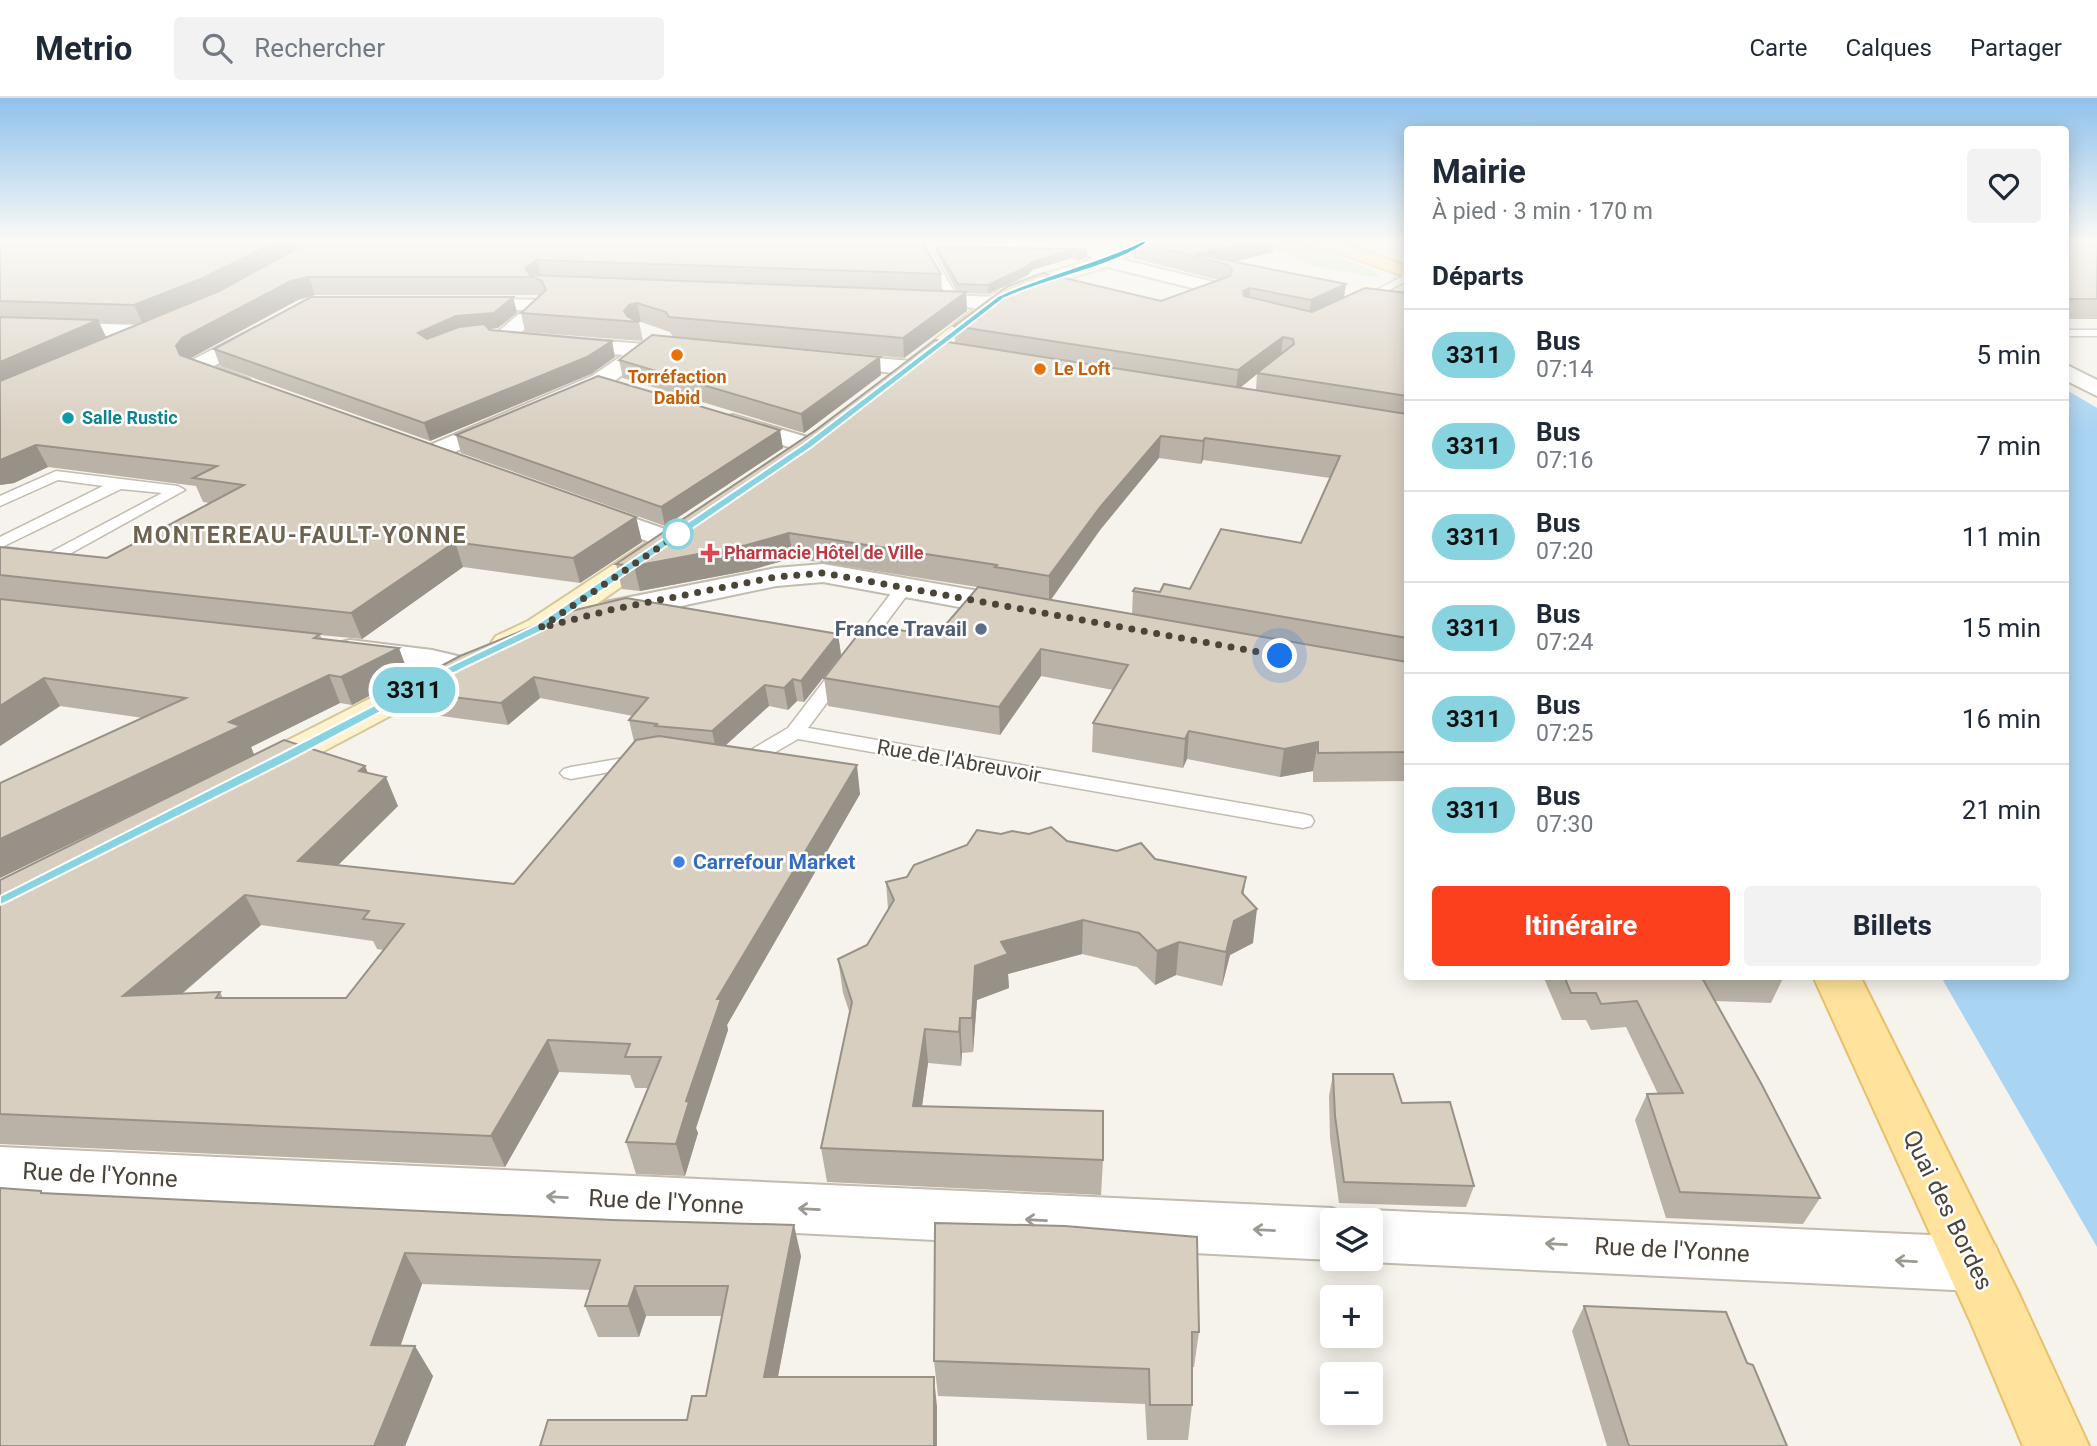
<!DOCTYPE html>
<html lang="fr">
<meta charset="utf-8">
<style>
:root{--surface:#fff;--page:#f2f2f3;--text:#1f2937;--muted:#747a83;--line:#e0e1e3;--accent:#fc3f1d}
body{margin:0;font-family:Roboto,sans-serif;background:var(--page);color:var(--text);height:100vh;display:flex;flex-direction:column;font-size:26px;white-space:nowrap}
*{box-sizing:border-box;margin:0}
p{font-size:23px;color:var(--muted)}
.icon{flex:none;width:38px;height:38px;fill:none;stroke:currentColor;stroke-width:2;stroke-linecap:round;stroke-linejoin:round}
.map{position:relative;flex:1;overflow:hidden}
.side{position:absolute;left:1404px;top:28px;width:665px;height:854px;display:flex;flex-direction:column;background:var(--surface);border-radius:7px;box-shadow:0 4px 18px #0003}
.side>*{flex:none}
.badge{padding:0 14px;border-radius:23px;font-size:24px;line-height:46px}
.fabs{position:absolute;left:1320px;top:1110px;display:grid;gap:14px}
.fabs a{display:grid;place-items:center;width:63px;height:63px;border-radius:7px;background:var(--surface);box-shadow:0 4px 18px #0003;font-size:35px}
.you{position:absolute;width:35px;height:35px;margin:-18px;border:5px solid #fff;border-radius:50%;background:#1a73e8;box-shadow:0 0 0 10px #1a73e833}
.map>.badge{position:absolute;translate:-50% -50%;box-shadow:0 0 0 4px #fff}
h2{padding:0 28px;font-size:26px;line-height:63px}
.round{display:grid;place-items:center;flex:none;width:74px;height:74px;border-radius:7px;background:var(--page)}
.headline{display:flex;align-items:center;justify-content:space-between;height:119px;padding:0 28px}
h1{font-size:33px;font-weight:700;line-height:52px}
.primary-button{display:flex;gap:14px;margin-top:auto;padding:14px 28px}
.primary-button a{flex:1;height:80px;border-radius:7px;background:var(--accent);color:#fff;font-size:28px;font-weight:700;line-height:80px;text-align:center}
.primary-button a+a{background:var(--page);color:var(--text)}
ul{padding:0;list-style:none}
li{display:flex;align-items:center;gap:21px;height:91px;padding:0 28px;border-top:2px solid var(--line)}
li div{flex:1}
li b{display:block;font-size:26px}
li em{font-style:normal}
li .badge{min-width:77px;font-weight:700;text-align:center}
header{display:flex;align-items:center;gap:42px;box-sizing:border-box;height:98px;padding:0 35px;background:var(--surface);border-bottom:2px solid var(--line)}
header strong{font-size:33px}
nav{display:flex;gap:38px;margin-inline-start:auto;font-size:24px}
.search{width:490px;height:63px;background:var(--page);display:flex;align-items:center;gap:18px;box-sizing:border-box;padding:0 24px;border-radius:7px;color:var(--muted);font-size:26px}
.map>svg:first-child{display:block}
</style>
<header>
<strong>Metrio</strong>
<div class="search"><svg class="icon" aria-label="search" viewBox="0 0 24 24"><circle cx="10" cy="10" r="6"/><path d="M15 15l6 6"/></svg>Rechercher</div>
<nav><a>Carte</a><a>Calques</a><a>Partager</a></nav>
</header>
<div class="map">
<svg width="2097" height="1348" viewBox="0 0 2097 1348">
<rect width="100%" height="100%" fill="#f6f3ec"/>
<!-- green -->
<path fill="#d2eab5" d="M1244,144H1302L1374,173L1379,180L1312,168L1265,146Z"/>
<!-- water -->
<path fill="#a9d4f2" d="M2065,291L2097,310V1149L1941,879L2065,878Z"/>
<g fill="none" stroke-linecap="round" stroke-linejoin="round">
<!-- lane casing -->
<g stroke="#c2bbae" stroke-width="3">
<g id="lane">
<path d="M924,153L932,155L959,202L958,204L949,202L922,155Z"/>
<path d="M1407,176V183L1360,207L1351,205Z"/>
<rect x="2065" y="232" width="32" height="6"/>
<path d="M56,373L178,388L185,392L57,463L0,459V439L103,388L58,382L0,408V398ZM121,391L162,395L49,455L2,449Z"/>
<path d="M905,484L913,489L808,630L1303,716L1311,718L1314,723L1311,728L1303,730L798,641L746,671H732L729,667L732,663L788,630L899,485Z"/>
<path d="M641,657L648,659L651,663L648,667L571,681L564,679L560,675L564,671L571,669Z"/>
</g>
</g>
<!-- street casing -->
<g stroke="#c2bbae" stroke-width="4">
<g id="street">
<path d="M872,144H1138L1141,148L1139,152L1106,155L1112,159L1226,187L1228,191L1226,195L1185,210L1178,208L1175,204L1178,200L1200,192L1100,167L1087,156L873,154L865,149Z"/>
<path d="M914,195L992,199L1002,205L992,211L907,205L904,201L907,197Z"/>
<path d="M461,200L544,202L548,210L545,214L519,236L644,246L651,248L655,252L608,288L441,360L432,363L423,360L419,355L423,350L592,278L623,257L494,245L491,241L494,237L524,212L454,210L451,206Z"/>
<path d="M0,223L174,228L181,230L184,234L181,238L174,240L0,235Z"/>
<path d="M263,226L270,228L273,232L270,236L214,268L249,281L252,286L249,291H233L190,275L187,270L192,262Z"/>
<path d="M830,256L911,263L919,265L922,270L919,275L911,277L822,267L819,262L822,257Z"/>
<path d="M2065,266L2097,282V298L2065,282Z"/>
<path d="M733,317L817,342L821,347L817,352L808,355L724,329L721,324L724,319Z"/>
<path d="M591,405L679,436L683,442L679,448L669,451L581,419L577,413L581,407Z"/>
<path d="M823,466L1020,500L1031,503L1036,510L1031,517L1020,520L823,484L776,488L600,525L589,522L584,515L589,508L600,505L776,470Z"/>
<path d="M350,542L432,552L470,561L475,568L470,575L458,578L338,559L333,552L338,545Z"/>
<path d="M0,1049L1332,1110L1353,1119L1370,1112L1974,1139L1995,1147L2003,1166L1995,1185L1974,1193L1370,1164L1360,1160H1370V1122H1332V1160H1336L1332,1162L0,1095Z"/>
</g>
</g>
<!-- secondary casing -->
<g stroke="#d6c79b" stroke-width="4">
<g id="secondary">
<path d="M1131,144H1153L1112,167L1033,192L1007,204L912,280H896L893,275L993,196L1019,184L1100,159Z"/>
<path d="M664,437L674,440L679,446L674,452L552,537L520,552L508,555L496,552L491,545L496,538L528,523L654,440Z"/>
<path d="M444,566L456,569L461,576L456,583L273,680L259,684L245,680L240,672L245,664L432,569Z"/>
</g>
</g>
<!-- primary casing -->
<g stroke="#e6c16a" stroke-width="4">
<g id="primary">
<path d="M1317,144H1341L1407,168V179L1319,148Z"/>
<path d="M1813,878H1860L2019,1196L2089,1348H2023L1972,1227Z"/>
</g>
</g>
<!-- lane -->
<use href="#lane" fill="#fff" fill-rule="evenodd"/>
<!-- street -->
<use href="#street" fill="#fff" fill-rule="evenodd"/>
<!-- secondary -->
<use href="#secondary" fill="#fff3cd" fill-rule="evenodd"/>
<!-- primary -->
<use href="#primary" fill="#ffe39c" fill-rule="evenodd"/>
</g>
<!-- wall -->
<g fill="#bab2a6" fill-rule="evenodd">
<path d="M0,144H922L941,176L942,193L957,194L937,157L936,149L1087,151V159L1078,163L1072,160L1032,172L1028,177L988,196L966,195L967,213L904,260L673,239L670,234L641,224H639L643,243L525,234L521,215L539,198L537,197H315L298,202L190,260L636,419L642,444L580,485L463,469L362,541L320,537L322,541L409,577L352,607L340,605L251,649L254,656L365,668L368,675L398,708L338,767L514,786L634,644L629,622L633,618L540,600L508,627L404,613L396,592L838,536L841,557L804,604L797,603L788,612L769,608L725,648L860,696L727,927L728,932L696,1030L698,1035L685,1078L636,1076L626,1044L648,990H635L630,977L559,974L505,1069L0,1046V782L213,677L0,780L143,620L60,608L0,648V449L107,460L210,405L203,404L196,388L48,369L14,385L0,387ZM99,225L122,226H138L106,239ZM261,827L373,843L377,851L383,852L346,900H223L220,894L182,896Z"/>
<path d="M1134,144H1274L1273,154L1234,164L1346,186L1344,199L1407,195V683L1313,684V673L1280,679L1187,661L1183,670L1092,654L1093,625L1113,592L1041,578L1000,637L828,608L824,580L936,538L996,492L793,460L751,472L640,493L622,491L616,466L955,245L954,228L1161,203L1218,182L1133,160ZM1257,276L1256,292L1240,290ZM1159,360L1201,366L1203,362L1330,380L1301,445L1190,491L1160,494L1133,493L1132,516L1051,502L1100,432Z"/>
<rect x="2065" y="144" width="32" height="77"/>
<path d="M513,199L517,215L498,230L489,231L615,259L591,276L430,343L220,268L214,251Z"/>
<path d="M619,262L881,277L804,335L623,280Z"/>
<path d="M456,337L783,350L665,428L461,355Z"/>
<path d="M1001,736L1067,743L1155,761L1243,796L1253,845L1230,857L1222,888L1176,877L1155,887L1137,869L1082,856L1008,876L1009,890L977,902L973,954L962,955L961,968L928,965L922,1009L1103,1062L1101,1097L827,1084L821,1050L850,916L843,895L838,861L867,847L888,811L886,784L907,779Z"/>
<path d="M1543,878H1784L1771,905L1715,903L1820,1100L1803,1126L1666,1120L1635,1022L1647,996H1658L1626,929L1591,932L1586,922H1562Z"/>
<path d="M1333,976L1402,1005L1474,1088L1466,1109L1339,1105L1330,1040L1329,998Z"/>
<path d="M41,1093L43,1095L801,1158L778,1279L937,1309V1348H540L687,1322L706,1298L722,1218H646L639,1239H598L585,1208L590,1192L422,1186L400,1248L433,1278L405,1348H0Z"/>
<path d="M935,1125L1199,1234L1194,1269H1192V1307L1188,1342H1147L1145,1306L938,1298L934,1263Z"/>
<path d="M1584,1208L1747,1265L1787,1348H1607L1572,1233Z"/>
</g>
<!-- shaded-wall -->
<g fill="#979187">
<path d="M275,144H313L210,199L143,226L134,207Z"/>
<path d="M1246,144H1274L1273,154L1224,166L1195,156Z"/>
<path d="M1087,151V159L1078,163V154Z"/>
<path d="M1072,152V160L1032,172L1028,177L988,196V187L1032,164Z"/>
<path d="M537,162L541,179H528L525,170Z"/>
<path d="M309,179L315,197L298,202L191,260L185,269L176,248L182,240L291,183Z"/>
<path d="M1346,186L1343,204L1309,221L1311,202Z"/>
<path d="M1250,190L1249,208L1242,212L1243,193Z"/>
<path d="M966,194L967,213L904,260L903,240Z"/>
<path d="M513,199L517,215L498,230L460,234L423,251L418,235L456,218Z"/>
<path d="M637,205L641,224L626,223L624,213L629,207Z"/>
<path d="M98,222L107,241L0,289V264Z"/>
<path d="M1283,239L1281,258L1257,275V276L1236,293L1238,272Z"/>
<path d="M612,243L615,259L591,276L430,343L424,325Z"/>
<path d="M880,259L881,277L804,335L801,316Z"/>
<path d="M780,332L783,350L665,428L661,409Z"/>
<path d="M1161,338L1159,360L1100,432L1049,504V478L1101,408Z"/>
<path d="M1205,340L1203,362L1201,366L1203,343Z"/>
<path d="M36,347L48,369L14,385L0,387V362Z"/>
<path d="M636,419L642,444L580,485L573,460Z"/>
<path d="M789,435L793,460L751,472L640,493L634,468Z"/>
<path d="M455,444L463,469L362,541L351,515Z"/>
<path d="M838,536L841,557L804,604L801,583Z"/>
<path d="M399,550L409,577L352,607L341,579Z"/>
<path d="M1041,551V578L1000,637L999,609Z"/>
<path d="M329,577L340,605L251,649L254,657L0,780V741L229,624Z"/>
<path d="M534,579L540,600L508,627L501,605Z"/>
<path d="M44,580L60,608L0,648V608Z"/>
<path d="M793,581L797,603L788,612L784,590Z"/>
<path d="M765,587L769,608L717,655L712,633Z"/>
<path d="M1189,633L1187,661L1183,670L1185,641Z"/>
<path d="M1318,644L1313,673L1280,679L1284,651Z"/>
<path d="M857,667L860,696L727,927L728,932L696,1030L698,1035L685,1078L676,1046L686,1003L717,901Z"/>
<path d="M365,668L374,690L386,679L398,708L312,793L298,763L359,673Z"/>
<path d="M1246,779L1241,812L1257,811L1253,845L1230,857L1222,888L1226,854L1242,795Z"/>
<path d="M245,797L261,827L143,929L123,898Z"/>
<path d="M1083,822L1082,856L1008,876L1009,890L977,902L973,954L972,920L975,868L1001,844Z"/>
<path d="M1179,844L1176,877L1155,887L1157,853Z"/>
<path d="M960,920L962,955L961,968L959,934Z"/>
<path d="M925,931L928,965L917,1043L913,1008Z"/>
<path d="M548,942L559,974L505,1069L491,1038Z"/>
<path d="M794,1127L801,1158L772,1309L764,1279Z"/>
<path d="M405,1155L422,1186L390,1278L371,1247Z"/>
<path d="M635,1188L646,1218L639,1239L628,1208Z"/>
<path d="M415,1248L433,1278L405,1348H374Z"/>
<path d="M934,1279L937,1309V1348H934Z"/>
</g>
<!-- building -->
<g fill="#d8cfc1" stroke="#979187" stroke-width="2" fill-rule="evenodd">
<path d="M0,144H275L203,180L134,207L0,203Z"/>
<path d="M309,144H922L941,176L537,162L525,170L530,177L966,194L903,240L669,219L666,214L637,205L629,207L624,213L627,218L639,224L521,215L546,192L542,183L533,179H309L291,183L182,240L176,248L180,257L636,419L573,460L455,444L351,515L0,477V449L107,460L244,387L193,380L217,368L36,347L0,362V283L219,193Z"/>
<path d="M1139,144H1246L1195,156L1346,186L1311,202L1250,190L1243,193L1244,198L1312,214L1365,190L1407,195V298L1257,275L1294,246L1293,241L1283,239L1238,272L954,228L1008,188L1043,175L1161,203L1230,178L1232,172L1228,167Z"/>
<rect x="2065" y="144" width="32" height="57"/>
<path d="M936,149L1087,151L1078,154L1072,152L1032,164L1028,168L988,187L958,186Z"/>
<path d="M311,199H513L494,215L456,218L418,235L427,241L459,229L484,226L490,232L612,243L587,259L424,325L214,251Z"/>
<path d="M0,219L98,222L0,264Z"/>
<path d="M652,237L880,259L801,316L619,262Z"/>
<path d="M935,242L1407,316V540L1133,493L1135,490L1160,494L1164,486L1190,491L1221,431L1301,445L1340,358L1205,340L1203,343L1161,338L1101,408L1049,478L995,469L997,467L789,435L747,447L634,468L616,466L816,332Z"/>
<path d="M598,278L780,332L661,409L456,337Z"/>
<path d="M978,489L1407,564V654L1318,655V644L1284,651L1189,633L1185,641L1093,625L1128,567L1041,551L999,609L824,580L860,534H863L869,527L936,538Z"/>
<path d="M626,500L838,536L801,583L793,581L784,590L765,587L712,633L655,628L657,626L629,622L648,600L534,579L501,605L396,592L460,558L571,513Z"/>
<path d="M0,501L320,536L314,540L399,550L341,579L329,577L229,624L241,628L0,741V685L186,600L44,580L0,608Z"/>
<path d="M659,638L857,667L717,901H721L686,1003L689,1004L676,1046L626,1044L661,959H625L630,946L548,942L491,1038L0,1016V782L284,642L365,668L359,673L386,679L298,763L514,786L636,642ZM245,797L369,813L363,821L404,826L346,900H216L220,894L123,898Z"/>
<path d="M1051,729L1067,743L1117,753L1141,745L1155,761L1246,779L1242,795L1257,811L1234,823L1226,854L1179,844L1157,853L1139,835L1083,822L1001,844L1008,856L975,868L972,920H960L959,934L925,931L913,1008L1103,1013V1062L821,1050L852,904L838,861L867,847L894,802L886,784L907,779L914,767L967,747L977,732L1001,736L1012,733L1029,736Z"/>
<path d="M1564,878H1701L1762,987L1820,1100L1680,1094L1647,996L1683,995L1637,903L1601,906L1596,895H1571Z"/>
<path d="M1333,976H1393L1402,1005L1450,1004L1474,1088L1344,1084L1335,1018Z"/>
<path d="M0,1090L41,1093V1095L612,1122L794,1127L764,1279H934V1348H540L548,1322H687L692,1298H706L728,1188H635L628,1208H585L600,1162L405,1155L371,1247L415,1248L374,1348H0Z"/>
<path d="M935,1125L1065,1128L1197,1139L1199,1234H1192V1307H1150L1149,1271L934,1263Z"/>
<path d="M1584,1208L1726,1214L1747,1265L1753,1267L1787,1348H1629Z"/>
</g>
<!-- one-way arrows -->
<defs><path id="oneway-shaft" d="M-6 0H5M1.5-3L5.5 0L1.5 3" fill="none" stroke-width="1.6" stroke-linecap="round" stroke-linejoin="round" transform="scale(1.75)"/></defs>
<g stroke="#9c9892">
<use href="#oneway-shaft" transform="translate(557 1099) rotate(-177)"/>
<use href="#oneway-shaft" transform="translate(809 1111) rotate(-177)"/>
<use href="#oneway-shaft" transform="translate(1036 1122) rotate(-177)"/>
<use href="#oneway-shaft" transform="translate(1264 1132) rotate(-177)"/>
<use href="#oneway-shaft" transform="translate(1556 1146) rotate(-177)"/>
<use href="#oneway-shaft" transform="translate(1906 1163) rotate(-177)"/>
</g>
<!-- sky -->
<linearGradient id="sky" x2="0" y2="1"><stop stop-color="#8fc1ec"/><stop offset="0.43" stop-color="#fbfaf6"/><stop offset="1" stop-color="#fbfaf6" stop-opacity="0"/></linearGradient>
<rect width="2097" height="333" fill="url(#sky)"/>
<!-- line -->
<path fill="#87d3df" stroke="#fff" stroke-width="2" d="M1143,143L1148,144C1105,173 1049,179 1003,201L812,349L544,532L462,571L288,663L5,805L0,807V798L278,657L454,566L536,527L805,345L998,198C1045,176 1095,166 1143,143Z"/>
<g fill="none" stroke-linecap="round" stroke-linejoin="round">
<!-- walk -->
<path stroke="#4b4439" stroke-width="7" stroke-dasharray="0 12.6" d="M678,436L683,433L540,530L614,511L776,479L823,475L1280,558"/>
</g>
<!-- markers -->
<g fill="#e8710a" stroke="#fff" stroke-width="2.5">
<circle cx="677" cy="257" r="7"/>
<circle cx="1040" cy="271" r="7"/>
</g>
<circle fill="#0f9aa8" stroke="#fff" stroke-width="2.5" cx="68" cy="320" r="7"/>
<circle fill="#fff" stroke="#87d3df" stroke-width="3.5" cx="678" cy="436" r="14"/>
<path fill="#e0444e" stroke="#fff" stroke-width="2.5" d="M706.5 444.5h7v7h7v7h-7v7h-7v-7h-7v-7h7z"/>
<circle fill="#5c6f8a" stroke="#fff" stroke-width="2.5" cx="981" cy="531" r="7"/>
<circle fill="#3f7fe0" stroke="#fff" stroke-width="2.5" cx="679" cy="764" r="7"/>
<g text-anchor="middle" stroke-width="5" stroke-linejoin="round" paint-order="stroke">
<!-- far-food labels -->
<g font-size="18" font-weight="bold" fill="#c56008" stroke="#fff" text-anchor="start">
<text x="1054" y="277">Le Loft</text>
<text x="677" y="285" text-anchor="middle">Torréfaction<tspan x="677" dy="21">Dabid</tspan></text>
</g>
<!-- far-culture labels -->
<g font-size="18" font-weight="bold" fill="#0d838f" stroke="#fff" text-anchor="start">
<text x="82" y="326">Salle Rustic</text>
</g>
<!-- far-health labels -->
<g font-size="18" font-weight="bold" fill="#be3a42" stroke="#fff" text-anchor="start">
<text x="724" y="461">Pharmacie Hôtel de Ville</text>
</g>
<!-- service labels -->
<g font-size="21" font-weight="bold" fill="#4e5e75" stroke="#fff" text-anchor="end">
<text x="967" y="538">France Travail</text>
</g>
<!-- street labels -->
<g font-size="21" fill="#4b4439" stroke="#fff">
<text transform="translate(959 663) rotate(10)" y="7">Rue de l'Abreuvoir</text>
</g>
<!-- shop labels -->
<g font-size="21" font-weight="bold" fill="#366cbe" stroke="#fff" text-anchor="start">
<text x="693" y="771">Carrefour Market</text>
</g>
<!-- far-district labels -->
<g font-size="23" font-weight="bold" letter-spacing="2" fill="#6e6250" stroke="#fff">
<text x="300" y="445">MONTEREAU-FAULT-YONNE</text>
</g>
<!-- near-street labels -->
<g font-size="24" fill="#4b4439" stroke="#fff">
<text transform="translate(100 1077) rotate(3)" y="8">Rue de l'Yonne</text>
<text transform="translate(666 1104) rotate(3)" y="8">Rue de l'Yonne</text>
<text transform="translate(1948 1112) rotate(64)" y="8">Quai des Bordes</text>
<text transform="translate(1672 1152) rotate(3)" y="8">Rue de l'Yonne</text>
</g>
</g>
</svg>
<div class="fabs">
<a><svg class="icon" aria-label="layers" viewBox="0 0 24 24"><path d="M12 4l9 5-9 5-9-5zM3 14l9 5 9-5"/></svg></a>
<a>+</a>
<a>−</a>
</div>
<div class="you" style="left:1280px;top:558px"></div>
<b class="badge" style="left:414px;top:592px;background:#87d3df;color:#111">3311</b>
<section class="side">
<div class="headline"><div><h1>Mairie</h1><p>À pied · 3 min · 170 m</p></div><a class="round"><svg class="icon" aria-label="heart" viewBox="0 0 24 24"><path d="M12 20l-8-8c-3-5 5-10 8-4 3-6 11-1 8 4z"/></svg></a></div>
<h2>Départs</h2>
<ul>
<li><span class="badge" style="background:#87d3df;color:#111">3311</span><div><b>Bus</b><p>07:14</p></div><em>5 min</em></li>
<li><span class="badge" style="background:#87d3df;color:#111">3311</span><div><b>Bus</b><p>07:16</p></div><em>7 min</em></li>
<li><span class="badge" style="background:#87d3df;color:#111">3311</span><div><b>Bus</b><p>07:20</p></div><em>11 min</em></li>
<li><span class="badge" style="background:#87d3df;color:#111">3311</span><div><b>Bus</b><p>07:24</p></div><em>15 min</em></li>
<li><span class="badge" style="background:#87d3df;color:#111">3311</span><div><b>Bus</b><p>07:25</p></div><em>16 min</em></li>
<li><span class="badge" style="background:#87d3df;color:#111">3311</span><div><b>Bus</b><p>07:30</p></div><em>21 min</em></li>
</ul>
<div class="primary-button"><a>Itinéraire</a><a>Billets</a></div>
</section>
</div>
